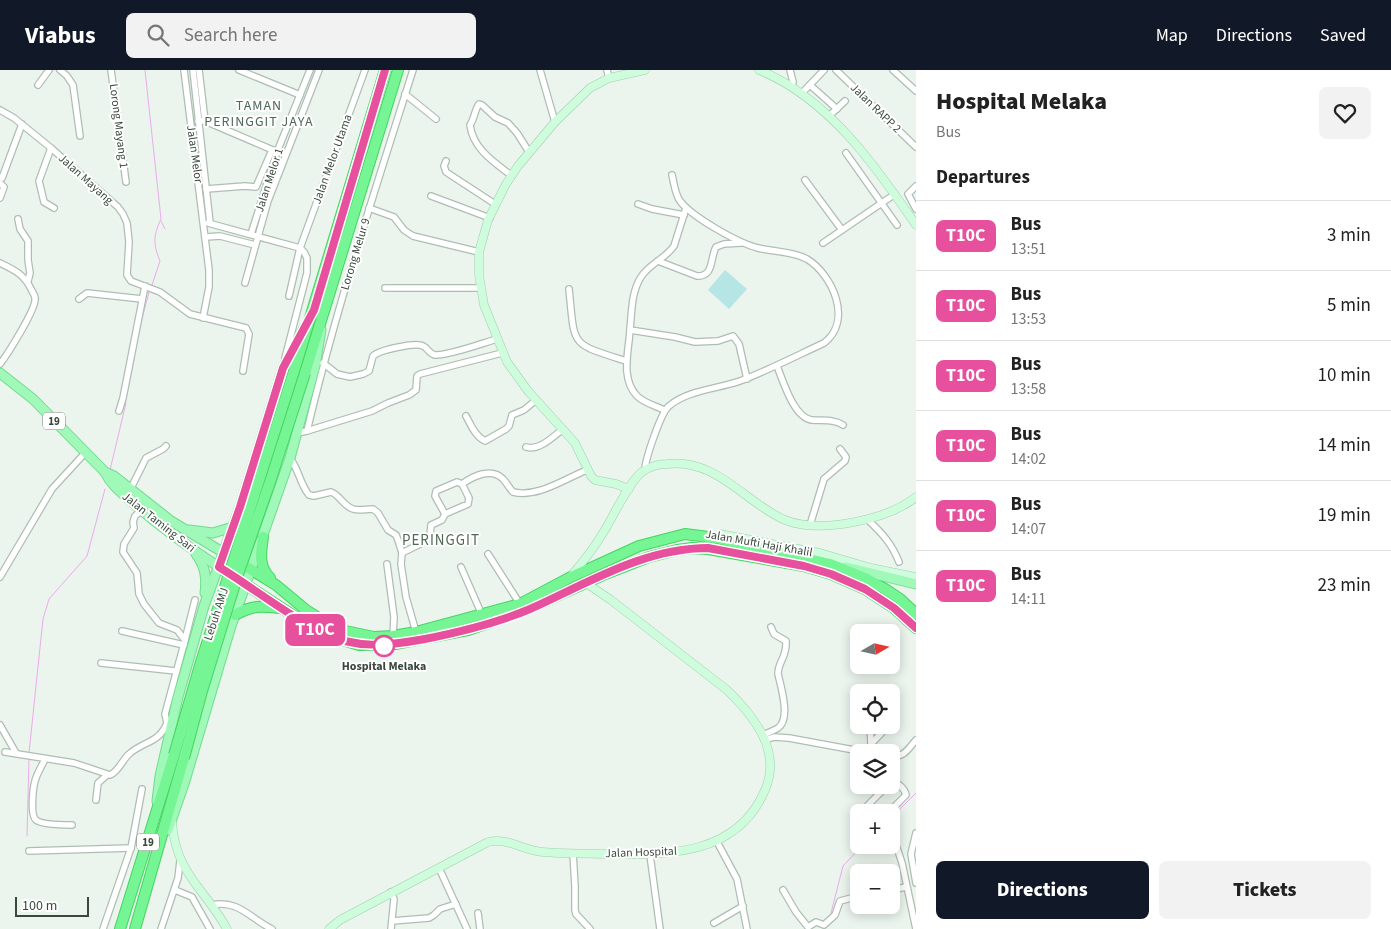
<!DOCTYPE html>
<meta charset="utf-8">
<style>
:root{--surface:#fff;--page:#f2f2f2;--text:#222;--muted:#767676;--line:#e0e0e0;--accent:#111827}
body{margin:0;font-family:"Source Sans 3",sans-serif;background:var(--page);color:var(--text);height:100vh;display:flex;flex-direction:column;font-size:19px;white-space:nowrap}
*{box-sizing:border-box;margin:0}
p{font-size:16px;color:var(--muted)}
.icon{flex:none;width:28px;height:28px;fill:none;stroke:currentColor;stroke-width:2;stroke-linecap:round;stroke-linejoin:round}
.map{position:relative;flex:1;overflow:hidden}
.panel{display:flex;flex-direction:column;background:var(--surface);width:475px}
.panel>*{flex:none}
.badge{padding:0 10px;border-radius:8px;font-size:18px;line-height:32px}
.needle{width:32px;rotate:81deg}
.tools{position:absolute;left:850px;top:554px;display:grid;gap:10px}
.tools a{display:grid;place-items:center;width:50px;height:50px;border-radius:8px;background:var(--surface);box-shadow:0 2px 12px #0003;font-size:25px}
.scale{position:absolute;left:15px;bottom:12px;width:74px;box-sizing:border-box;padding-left:5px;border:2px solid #39483c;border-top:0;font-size:14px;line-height:18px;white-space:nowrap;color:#39483c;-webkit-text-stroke:4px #fff;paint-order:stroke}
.map>.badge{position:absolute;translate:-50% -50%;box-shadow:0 0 0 2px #fff}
h2{padding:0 20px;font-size:19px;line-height:45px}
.round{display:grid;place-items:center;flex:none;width:52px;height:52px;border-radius:8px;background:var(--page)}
.headline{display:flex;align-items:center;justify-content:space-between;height:85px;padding:0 20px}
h1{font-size:24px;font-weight:800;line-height:38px}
.cta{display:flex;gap:10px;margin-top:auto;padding:10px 20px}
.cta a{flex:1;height:58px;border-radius:8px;background:var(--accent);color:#fff;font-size:20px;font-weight:800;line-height:58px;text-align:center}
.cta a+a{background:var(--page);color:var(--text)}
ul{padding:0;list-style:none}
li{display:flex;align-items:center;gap:15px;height:70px;padding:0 20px;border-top:1px solid var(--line)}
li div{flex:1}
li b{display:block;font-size:19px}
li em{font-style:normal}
li .badge{min-width:55px;font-weight:700;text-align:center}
header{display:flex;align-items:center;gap:30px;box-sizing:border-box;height:70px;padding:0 25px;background:var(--accent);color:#fff}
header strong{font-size:24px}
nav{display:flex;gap:28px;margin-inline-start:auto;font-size:18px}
.search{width:350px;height:45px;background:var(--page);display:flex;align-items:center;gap:12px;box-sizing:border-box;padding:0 18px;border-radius:8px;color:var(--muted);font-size:19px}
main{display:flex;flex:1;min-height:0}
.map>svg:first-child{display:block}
</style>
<header>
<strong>Viabus</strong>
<div class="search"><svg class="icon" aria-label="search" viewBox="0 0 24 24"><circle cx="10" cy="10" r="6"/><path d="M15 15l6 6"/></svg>Search here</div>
<nav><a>Map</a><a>Directions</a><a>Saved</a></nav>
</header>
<main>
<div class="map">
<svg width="916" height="859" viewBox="0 0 916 859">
<rect width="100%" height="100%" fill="#ebf4ed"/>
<!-- park -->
<path fill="#b6e5e6" d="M725,200L747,219L729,239L708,220Z"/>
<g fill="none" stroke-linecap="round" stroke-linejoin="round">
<!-- stream -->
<g stroke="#ebabed" stroke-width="1">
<path d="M145,0L161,149C153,166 153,174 160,191L152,215"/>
<path d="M161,151L165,159"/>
<path d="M139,260L149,222"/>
<path d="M126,328L134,289"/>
<path d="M110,400L126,333"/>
<path d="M29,683L43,549L49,529L87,486L105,419"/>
<path d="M891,748L916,723"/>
<path d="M27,766L29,689"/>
<path d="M830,847L843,796L859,779"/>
</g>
<!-- street casing -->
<g stroke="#aebfb2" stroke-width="8">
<g id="street">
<path d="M60,0L67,6L73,15L80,66"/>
<path d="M111,0L126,112"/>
<path d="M184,0L209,200V217L203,248"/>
<path d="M193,0L210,153"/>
<path d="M199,0L205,51"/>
<path d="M239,0L300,25"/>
<path d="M540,0L555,52"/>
<path d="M607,0L609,8"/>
<path d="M790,0L793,12L792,17"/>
<path d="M836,0L916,77"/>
<path d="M893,0L916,21"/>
<path d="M38,15L49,0"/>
<path d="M810,15L837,39"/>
<path d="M405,24L436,49"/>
<path d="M801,24L824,0"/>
<path d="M0,40L14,48L51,78L118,137L123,144L127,153L129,172L127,205L131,211L160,222L190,244L246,258L249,264L243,301"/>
<path d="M829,46L845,31"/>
<path d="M198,51H205L275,81"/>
<path d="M51,78L39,111L44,132L54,138"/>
<path d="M846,83L897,155"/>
<path d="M446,91L444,96L446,102L495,134"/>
<path d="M512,106C494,92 473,79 470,55C475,48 474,41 479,34L482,35L495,47L508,53L517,63L529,82"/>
<path d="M2,108L22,54"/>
<path d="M805,110L842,160"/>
<path d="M0,113L4,117L0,128"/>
<path d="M916,116L908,124L916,139"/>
<path d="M206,119L245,116L256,117L272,80"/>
<path d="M431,126L490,148"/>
<path d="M638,134L652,139L684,145"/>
<path d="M369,138L394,147L404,160L413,166L479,182"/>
<path d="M18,149L20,159L28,171V190L30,203L28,211"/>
<path d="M208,153L300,178"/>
<path d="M251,164L277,82L310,0"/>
<path d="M206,167L220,166L255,175"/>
<path d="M823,173L895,124"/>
<path d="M658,191L697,206C714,207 710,188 716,177L724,174L741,173"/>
<path d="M0,193C15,200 25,205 32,221C33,223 35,225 35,228C37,238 7,285 0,294"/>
<path d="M245,213L268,131L319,0"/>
<path d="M385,218H481"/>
<path d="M569,219C575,277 569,273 626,291"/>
<path d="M289,226L300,178L365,0"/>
<path d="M79,229L87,223L142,229"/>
<path d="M630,260L675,267L695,272L718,271L733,266L739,274L747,309"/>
<path d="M285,288L307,203V188L304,182L300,178"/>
<path d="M323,293L337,304L350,307L363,304L369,301L373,286C379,280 416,272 423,276C428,278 429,284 435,285C448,286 483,273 497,269"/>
<path d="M777,296C783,311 794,348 812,350C823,351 834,349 843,355"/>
<path d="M664,340C656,336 644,333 637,326C620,308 629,281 630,259C632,241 631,223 641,207C649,194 665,189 674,176L686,138"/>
<path d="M119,341L123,328L145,216"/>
<path d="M466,346C471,355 475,366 485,371L506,359L509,356L512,345L524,340L536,330"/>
<path d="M307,361L372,341L388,333L409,325L416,320L417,306L420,304L502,283"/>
<path d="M297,363L307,361C336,239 375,120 413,0"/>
<path d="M526,377C539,381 553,367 563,359"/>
<path d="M290,388C299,400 300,414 309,425L314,426L331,422C340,425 343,436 353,439C359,441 366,439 373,439L378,443L388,460L396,465L398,470L402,483L401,494L406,527L416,562"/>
<path d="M645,400C645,390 661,342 669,336C688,320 717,319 740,311C769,300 796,286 824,273C853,251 833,205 807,189C792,181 774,182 758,178C738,173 692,147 680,131C675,124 674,113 672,105"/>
<path d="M130,420L146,388L163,379L166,376"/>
<path d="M142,440L135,446L133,452L134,458L124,474L123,482L137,503L139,524L144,534L159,553L177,560L185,570L165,644L167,653L172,655"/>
<path d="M445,444L435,426L436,421L457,412L462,414"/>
<path d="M868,450C882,463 892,474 899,492"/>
<path d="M810,455L824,409L845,391L846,387L840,379"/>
<path d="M402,483L424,472L430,466L431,455L442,450L445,444L468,434L469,428L462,414C473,406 492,397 503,409C507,413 509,418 513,422C538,428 564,409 587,400"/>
<path d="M488,484L520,534"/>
<path d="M387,494L394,547L393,566"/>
<path d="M461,497L482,545"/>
<path d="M0,507L52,419L85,383"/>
<path d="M122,561L184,575"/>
<path d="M185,570L195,530"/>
<path d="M101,593L176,601"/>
<path d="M0,655L16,683"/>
<path d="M870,655L871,674"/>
<path d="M763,665C767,663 773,661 778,658C791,649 781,617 778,604C778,591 787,588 786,571L774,564L771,557"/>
<path d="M765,670L774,667L789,668L865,682"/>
<path d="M5,682L74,693L110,705C118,702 122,691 128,685C142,671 159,674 167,653"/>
<path d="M868,682L871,674L889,655"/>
<path d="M891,686C904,688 908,679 916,670"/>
<path d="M45,689C42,696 37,703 35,711C33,718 30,745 36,750C42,755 64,755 72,755"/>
<path d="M96,730L98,713L107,705"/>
<path d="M866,742L868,735L888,715"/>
<path d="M889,742L906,725C905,719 897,711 891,712"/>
<path d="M916,763L911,784L916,813"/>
<path d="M716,770L737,809L747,859"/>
<path d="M891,771L897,778L902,793L916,859"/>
<path d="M862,779L875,775"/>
<path d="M29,781L131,778"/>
<path d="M573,783L575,816V840L576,844L590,859"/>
<path d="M650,785L660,859"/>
<path d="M439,798L467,859"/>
<path d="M175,820L192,827L210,859"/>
<path d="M783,820L796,842L808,857L816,852L824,855L835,845L840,831L859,826"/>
<path d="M891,820L906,817"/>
<path d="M212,835C238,829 251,849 272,859"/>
<path d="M478,843L480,859"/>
<path d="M392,851L429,848L434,845L440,839L456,834"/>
<path d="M714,853L743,836"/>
<path d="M103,859L131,778L142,719"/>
<path d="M161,859L178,808L180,791"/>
<path d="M391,859L394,829L391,822"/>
</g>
</g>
<!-- secondary casing -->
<g stroke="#9dd1ad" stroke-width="9">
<g id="secondary">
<path d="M759,0C828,28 875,95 916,155"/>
<path d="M629,419L616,414L595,410L591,406L575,373L528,321L507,292L484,235L479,205V182L488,150L506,114L518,96L555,52L590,18L609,8L645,0"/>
<path d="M720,464L820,483L871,498L916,507"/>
<path d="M572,505C583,492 594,478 603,463C613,447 629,412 642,402C649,397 659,394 667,394C717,388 745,433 785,450C820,464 887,450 916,427"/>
<path d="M172,752C176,805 204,817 227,859"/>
<path d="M329,859L340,850L488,772C508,767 524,781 543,782C563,784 584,783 604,784C665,785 737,787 765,720C782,681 754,646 727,620L611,530L586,513"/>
</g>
</g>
<!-- primary casing -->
<g stroke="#70dd8d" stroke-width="11">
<g id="primary">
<path d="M0,303L33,329L105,402C111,415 121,422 131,431C158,455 188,477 219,497"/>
<path d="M105,402L114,406L171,451L224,483"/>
<path d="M189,460L213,463L233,457"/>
<path d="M196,484C205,496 207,507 205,523"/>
<path d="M845,497L916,514"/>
<path d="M157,731L160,706L178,627L204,536L240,437L283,298L304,258"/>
<path d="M168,760L184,714L231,556L290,388L315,296L321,260"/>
</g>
</g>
<!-- highway casing -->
<g stroke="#44d561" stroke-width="12">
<g id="highway">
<path d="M294,301L385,0"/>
<path d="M305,303L398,0"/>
<path d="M263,467C261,482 258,496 270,508"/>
<path d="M224,483L276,515L306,540L336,559L374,567L393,566L416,562L520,534L569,508L639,476L685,464L716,468L830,494L867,509L885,519L900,529L916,544"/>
<path d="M219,497L320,563L359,575L395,574L468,560L528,539L603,505L649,487L677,480L692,478L708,479L804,496L831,504L865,519L894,538L916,558"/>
<path d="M235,545C252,535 261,536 280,538"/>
<path d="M120,859L174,685"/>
<path d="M135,859L184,688"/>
</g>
</g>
<!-- street -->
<use href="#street" stroke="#fff" stroke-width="5.5"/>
<!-- secondary -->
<use href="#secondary" stroke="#cefcdc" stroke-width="8"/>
<!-- primary -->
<use href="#primary" stroke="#a0f8b9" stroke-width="9"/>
<!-- highway -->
<use href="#highway" stroke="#75f593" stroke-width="10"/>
<!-- highway-bridge casing -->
<g stroke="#44d561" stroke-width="12" stroke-linecap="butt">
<g id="highway-bridge">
<path d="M174,685L201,592L294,301"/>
<path d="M184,688L202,621L238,504L270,412L305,303"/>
</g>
</g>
<!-- highway-bridge -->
<use href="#highway-bridge" stroke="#75f593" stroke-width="10"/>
</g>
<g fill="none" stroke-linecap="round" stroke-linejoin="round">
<!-- line casing -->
<g stroke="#fff" stroke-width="11">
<path id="line" d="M385,0L314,240L283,298L240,437L219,497C245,513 269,531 295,547C303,552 312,559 321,563C357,579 387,576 425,569C460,562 497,553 530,539C588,513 644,478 708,478L804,496L831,504L865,519L894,538L916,558"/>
</g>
<!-- line -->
<use href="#line" stroke="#e6509d" stroke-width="8"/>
</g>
<!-- markers -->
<circle fill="#fff" stroke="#e6509d" stroke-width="2.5" cx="384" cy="576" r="10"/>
<g text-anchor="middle" stroke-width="4" stroke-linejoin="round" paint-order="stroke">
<!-- shield labels -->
<g fill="#fff" stroke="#747f76" stroke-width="1">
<rect x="43" y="342.5" width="22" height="17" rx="4"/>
<rect x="137" y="763.5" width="22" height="17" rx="4"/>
</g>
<g font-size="11" font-weight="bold" fill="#39483c">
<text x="54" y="355">19</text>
<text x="148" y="776">19</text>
</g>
<!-- street labels -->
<g font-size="12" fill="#39483c" stroke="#fff">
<text transform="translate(876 38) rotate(44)" y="4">Jalan RAPP 2</text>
<text transform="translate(119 56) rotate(83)" y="4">Lorong Mayang 1</text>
<text transform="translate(195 84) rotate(82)" y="4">Jalan Melor</text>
<text transform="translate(332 89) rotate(-70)" y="4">Jalan Melor Utama</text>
<text transform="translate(86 109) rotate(42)" y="4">Jalan Mayang</text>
<text transform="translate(269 110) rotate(-72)" y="4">Jalan Melor 1</text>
<text transform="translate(355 184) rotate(-73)" y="4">Lorong Melur 9</text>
<text transform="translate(159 452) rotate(38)" y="4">Jalan Taming Sari</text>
<text transform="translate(759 473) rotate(10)" y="4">Jalan Mufti Haji Khalil</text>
<text transform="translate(216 544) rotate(-72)" y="4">Lebuh AMJ</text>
<text transform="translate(641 782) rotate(-2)" y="4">Jalan Hospital</text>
</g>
<!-- stop labels -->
<g font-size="12" font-weight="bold" fill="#39483c" stroke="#fff">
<text x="384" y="600">Hospital Melaka</text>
</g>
<!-- neighbourhood labels -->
<g font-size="14" letter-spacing="1" fill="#516a55" stroke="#fff">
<text x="259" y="40">TAMAN<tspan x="259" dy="16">PERINGGIT JAYA</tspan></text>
</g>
<!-- quarter labels -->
<g font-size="15" letter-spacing="1" fill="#516a55" stroke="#fff">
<text x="441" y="475">PERINGGIT</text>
</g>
</g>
</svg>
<div class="tools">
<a><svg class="needle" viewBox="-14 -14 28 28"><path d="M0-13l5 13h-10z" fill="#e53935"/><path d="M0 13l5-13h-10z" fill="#767676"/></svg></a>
<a><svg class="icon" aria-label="locate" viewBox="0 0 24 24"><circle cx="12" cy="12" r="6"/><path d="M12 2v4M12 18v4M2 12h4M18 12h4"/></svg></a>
<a><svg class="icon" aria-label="layers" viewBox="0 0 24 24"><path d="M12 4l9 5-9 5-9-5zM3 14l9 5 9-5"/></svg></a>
<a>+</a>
<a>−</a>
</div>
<div class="scale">100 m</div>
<b class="badge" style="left:315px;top:560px;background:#e6509d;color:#fff">T10C</b>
</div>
<section class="panel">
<div class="headline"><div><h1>Hospital Melaka</h1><p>Bus</p></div><a class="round"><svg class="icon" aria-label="heart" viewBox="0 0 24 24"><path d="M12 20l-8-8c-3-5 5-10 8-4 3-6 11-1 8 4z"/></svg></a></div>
<h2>Departures</h2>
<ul>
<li><span class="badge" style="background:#e6509d;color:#fff">T10C</span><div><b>Bus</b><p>13:51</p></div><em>3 min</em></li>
<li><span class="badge" style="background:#e6509d;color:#fff">T10C</span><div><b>Bus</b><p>13:53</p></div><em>5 min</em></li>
<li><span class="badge" style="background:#e6509d;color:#fff">T10C</span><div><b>Bus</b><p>13:58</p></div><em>10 min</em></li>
<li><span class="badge" style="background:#e6509d;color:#fff">T10C</span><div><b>Bus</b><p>14:02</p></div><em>14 min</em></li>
<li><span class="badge" style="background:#e6509d;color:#fff">T10C</span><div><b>Bus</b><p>14:07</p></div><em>19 min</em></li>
<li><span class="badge" style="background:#e6509d;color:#fff">T10C</span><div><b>Bus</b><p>14:11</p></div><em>23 min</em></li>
</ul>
<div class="cta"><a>Directions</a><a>Tickets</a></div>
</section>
</main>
